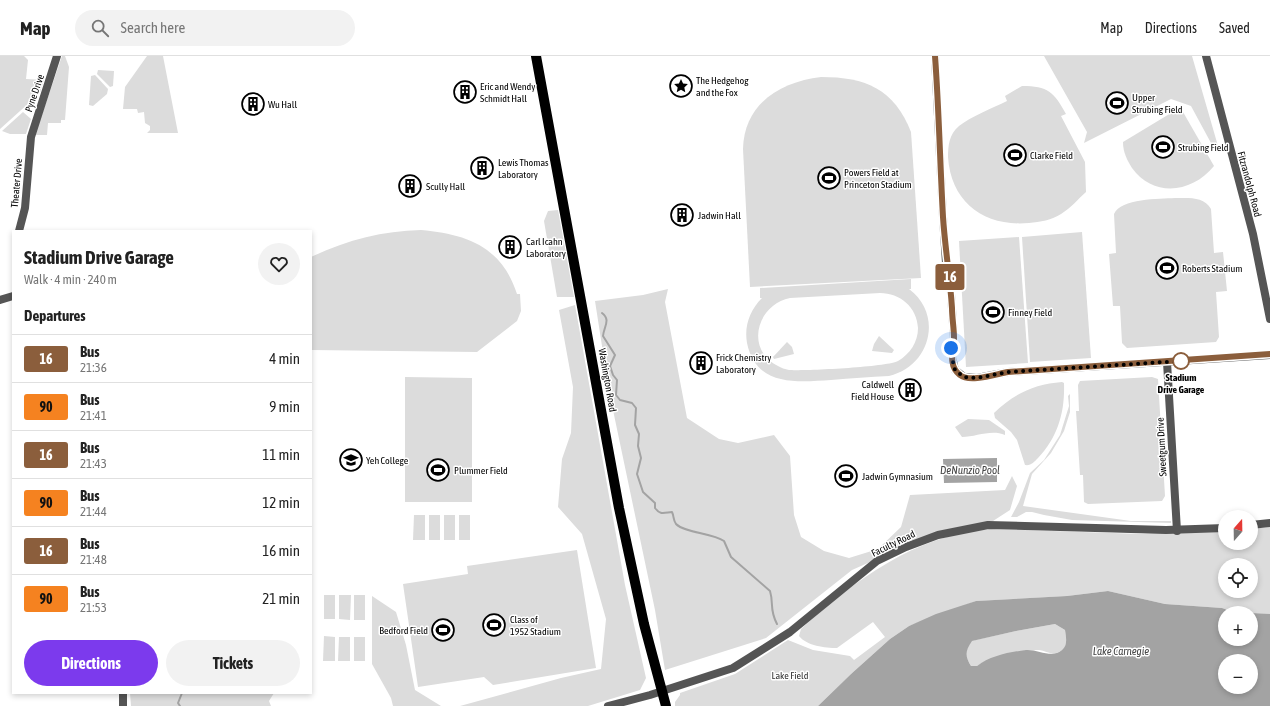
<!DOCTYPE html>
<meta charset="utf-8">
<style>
:root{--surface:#fff;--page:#f2f2f2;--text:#222;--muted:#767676;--line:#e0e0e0;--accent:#7c3aed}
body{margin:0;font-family:"Asap Condensed",sans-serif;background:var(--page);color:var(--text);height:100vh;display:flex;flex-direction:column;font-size:15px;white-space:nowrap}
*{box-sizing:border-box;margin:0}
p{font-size:13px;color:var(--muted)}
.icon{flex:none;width:22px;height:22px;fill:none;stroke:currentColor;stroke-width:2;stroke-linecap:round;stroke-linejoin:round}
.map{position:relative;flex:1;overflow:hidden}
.side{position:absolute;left:12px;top:174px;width:300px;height:464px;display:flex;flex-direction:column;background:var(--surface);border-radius:0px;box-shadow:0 2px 6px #0003}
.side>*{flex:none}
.badge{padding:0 8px;border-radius:3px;font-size:14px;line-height:26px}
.needle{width:26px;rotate:20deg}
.controls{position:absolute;left:1218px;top:454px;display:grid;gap:8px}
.controls a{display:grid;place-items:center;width:40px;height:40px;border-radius:50%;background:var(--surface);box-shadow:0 2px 6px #0003;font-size:20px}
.you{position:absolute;width:20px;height:20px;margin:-10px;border:3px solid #fff;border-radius:50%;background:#1a73e8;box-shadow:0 0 0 6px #1a73e833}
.map>.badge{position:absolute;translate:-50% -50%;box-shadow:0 0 0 2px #fff}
h2{padding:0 12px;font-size:15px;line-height:36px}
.round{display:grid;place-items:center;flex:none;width:42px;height:42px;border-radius:21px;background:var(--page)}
.overview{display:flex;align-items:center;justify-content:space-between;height:68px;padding:0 12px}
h1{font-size:19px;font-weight:700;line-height:30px}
.primary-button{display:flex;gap:8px;margin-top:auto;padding:8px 12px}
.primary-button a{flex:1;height:46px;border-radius:24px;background:var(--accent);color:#fff;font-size:16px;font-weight:700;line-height:46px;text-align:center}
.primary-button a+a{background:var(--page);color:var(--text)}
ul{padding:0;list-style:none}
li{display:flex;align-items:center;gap:12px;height:48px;padding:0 12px;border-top:1px solid var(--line)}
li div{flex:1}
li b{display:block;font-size:15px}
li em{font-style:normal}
li .badge{min-width:44px;font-weight:700;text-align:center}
header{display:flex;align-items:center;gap:24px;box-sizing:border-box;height:56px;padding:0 20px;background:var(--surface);border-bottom:1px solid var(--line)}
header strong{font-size:19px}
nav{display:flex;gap:22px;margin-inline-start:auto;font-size:14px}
.search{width:280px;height:36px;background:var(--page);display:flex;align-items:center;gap:10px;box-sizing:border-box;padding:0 14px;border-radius:22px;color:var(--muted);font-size:15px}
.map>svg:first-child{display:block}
</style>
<header>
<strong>Map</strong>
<div class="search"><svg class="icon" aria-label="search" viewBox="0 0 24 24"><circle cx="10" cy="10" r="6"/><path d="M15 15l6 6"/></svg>Search here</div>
<nav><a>Map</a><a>Directions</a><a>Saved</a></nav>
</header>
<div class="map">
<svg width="1270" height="650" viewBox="0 0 1270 650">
<rect width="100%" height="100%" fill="#fff"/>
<!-- green -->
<g fill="#dcdcdc" fill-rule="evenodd">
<path d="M0,0H24L28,4L26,23L44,24L40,37L0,73Z"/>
<path d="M62,0H65L69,11L65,64H61V67H48L47,79H35Z"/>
<path d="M147,0H163L178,77H147L150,74V70L145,67L144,56L138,57L137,53H123L125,31Z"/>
<path d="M1044,0H1192L1220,97L1211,87L1191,50L1171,43L1084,87L1087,76Z"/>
<path d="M98,14L114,15L113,30L110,31L97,18Z"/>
<path d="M95,19L108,33L107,38L93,50L89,49L91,20Z"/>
<path d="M821,21C866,21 894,33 911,76L921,222L750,231L743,93C744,48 780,26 821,21Z"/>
<path d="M1022,30C1048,30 1054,36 1066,58L1061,60L1085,106L1086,136C1078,143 1071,152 1061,158C1052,164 1040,166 1029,167C985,171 951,147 948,101C948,90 949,78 959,70C970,61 993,52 1007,45L1005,40Z"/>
<path d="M1176,54L1183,56L1214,110C1192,137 1154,142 1132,112C1127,104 1123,96 1123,86Z"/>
<path d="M23,56L31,63L26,78H10L2,75Z"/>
<path d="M1175,142C1188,142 1204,140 1211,153L1214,197L1223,196L1227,235L1216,236L1219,281L1216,286L1127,292L1122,287L1120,250H1113L1109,198L1116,197L1114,158C1121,142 1159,143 1175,142Z"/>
<path d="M558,154L574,241H557L544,165L548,155Z"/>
<path d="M421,174C467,178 502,191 517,238H520L521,255L517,265L477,296L311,294V201C347,184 382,175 421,174Z"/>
<path d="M1082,176L1091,302L1030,306L1022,181Z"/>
<path d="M1019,181L1028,307L966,311L959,185Z"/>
<path d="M911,223V233H909C944,259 930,311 889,320C870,321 851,322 831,324C797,326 756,331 747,287C744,270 750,254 762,242H760V232ZM880,237C900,237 917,251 918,272C918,286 910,298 898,305C887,311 805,315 789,314C785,313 781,312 778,310C745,294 756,249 790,242Z"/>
<path d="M668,233L665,246L687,362L719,383L738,387L774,379L790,400L794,459L801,481L824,495L849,502L878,493L901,471L910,439L1005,434L1012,420L1017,430L1010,454L993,465L940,475L852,514L766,582L665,614L655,554L609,335L595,245L643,239Z"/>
<path d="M575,249L625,529L646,622L640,634L588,650H460L561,622L601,613L606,563L582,478L558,451L562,403L571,377L573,331L559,254Z"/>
<path d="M879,280L894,294L892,297L872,295L874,288Z"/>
<path d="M787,286L792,291L794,298L774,303L773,301Z"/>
<path d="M405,321L472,322V446H405Z"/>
<path d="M1152,321L1158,323L1165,440L1162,445L1088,448L1084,446L1083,419H1080L1076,355H1079L1078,329L1080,325Z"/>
<path d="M1062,326L1064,327C1065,356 1058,381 1038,402C1034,406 1031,410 1025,409L1017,384L1011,376L995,362L994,357C1013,338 1035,328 1062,326Z"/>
<path d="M1070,338V356L1064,375L1051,397L1032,418L1023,450L1131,465H1171V467L1072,464L1044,459L1032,456H1026L1017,461H1011L1019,446L1030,417L1044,404L1060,379L1069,350L1068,340Z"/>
<path d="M968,363L989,364L1005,375V379C991,373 976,381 962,381L955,371Z"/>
<path d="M414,459H425V484H413Z"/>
<rect x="429" y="459" width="11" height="25"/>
<rect x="444" y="459" width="11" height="25"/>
<rect x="459" y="459" width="11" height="25"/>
<path d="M1270,471V558L1236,557L1222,552L1165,548L1108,535L1067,540L976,545L909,570L890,583L851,618L818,650H675V646L680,639V637L735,618L788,584L813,594L850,600L854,604L885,581L873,566L837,592C825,592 807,590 799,580L801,573C855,524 915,479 990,473L1142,478L1225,475V487H1251V473ZM1225,509H1251V535H1225Z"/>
<path d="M577,494L596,612L493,629L484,621L418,631L403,528L468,518L467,510Z"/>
<rect x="324" y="539" width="11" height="24"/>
<path d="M339,539H351L350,564L339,563Z"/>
<rect x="354" y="539" width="11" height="25"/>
<path d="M372,540L396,556L406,589L415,634L441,650H393L391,642L372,608Z"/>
<path d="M1055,568L1065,574C1066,581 1068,589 1062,594C1054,601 1047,595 1039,594C1022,593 990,601 977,610H971C965,600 965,595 971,585L1016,575Z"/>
<path d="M324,580L335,581V605H323Z"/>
<path d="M339,581H350V605H338Z"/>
<rect x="354" y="581" width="11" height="24"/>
<path d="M130,637H274L269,645L271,650H131Z"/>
</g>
<!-- water -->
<g fill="#a3a3a3" fill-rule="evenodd">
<path d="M997,402V426L944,427L943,403Z"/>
<path d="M1108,535L1165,548L1222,552L1236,557H1225V583H1251V557L1270,558V650H818L851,618L890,583L909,570L936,558L976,545L1067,540ZM1055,568L1065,574C1066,581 1068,589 1062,594C1052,603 1038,593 1026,594C1009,596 990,600 977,610H971C965,600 965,595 972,585L1016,575ZM1225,605H1251V631H1225Z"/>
</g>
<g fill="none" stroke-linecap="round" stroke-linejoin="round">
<!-- stream -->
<g stroke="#a3a3a3" stroke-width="2">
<path d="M602,257C611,264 604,270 603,280L615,299L610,310L613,319L617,324L616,339L620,344L632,347L636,352L635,369L639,378L638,390L641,402L637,418L643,436L655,447V452C660,459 663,457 672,456C674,460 673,464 676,468C685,477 712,477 724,485L731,501L770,535C774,548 769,553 777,568"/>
<path d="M180,650L178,647L182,637"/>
</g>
<!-- minor -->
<g stroke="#555" stroke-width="8">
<path d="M935,0L943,161L946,207L950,223L954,283L952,301L955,314L964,321L977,322L1008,316L1270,299"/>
<path d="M1206,0L1253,178L1270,263"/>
<path d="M19,175L25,152L31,81L57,0"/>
<path d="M0,244L13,240"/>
<path d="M1167,306L1177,475"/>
<path d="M1251,469L1270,467"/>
<path d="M123,650V637"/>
<path d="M608,650L650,639L733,612L790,576L877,505L906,491L938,479L988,469L1166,474L1225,472"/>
</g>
<!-- major -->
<path stroke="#000" stroke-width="10" d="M536,0L619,452L644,568L666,650"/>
</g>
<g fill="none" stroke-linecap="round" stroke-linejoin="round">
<!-- line casing -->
<g stroke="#fff" stroke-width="9">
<path id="line" d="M935,0C939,54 940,108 943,161C945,192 950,221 952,252C952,262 954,272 954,282C953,295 948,310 960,319C970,327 996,318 1008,316L1270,298"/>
</g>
<!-- line -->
<use href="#line" stroke="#8b5e3c" stroke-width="6"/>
<!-- walk -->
<path stroke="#000" stroke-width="4" stroke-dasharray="0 7.2" d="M951,292L952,302L955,314L964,321L977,322L1008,316L1181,305"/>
</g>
<!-- icons -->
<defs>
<g id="sight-ring" transform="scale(1.15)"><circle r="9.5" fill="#fff" stroke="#000" stroke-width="1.5"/><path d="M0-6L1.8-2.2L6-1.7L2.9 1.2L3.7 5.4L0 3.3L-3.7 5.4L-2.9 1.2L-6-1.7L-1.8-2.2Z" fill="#000"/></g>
<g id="building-ring" transform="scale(1.15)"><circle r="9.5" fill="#fff" stroke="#000" stroke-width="1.5"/><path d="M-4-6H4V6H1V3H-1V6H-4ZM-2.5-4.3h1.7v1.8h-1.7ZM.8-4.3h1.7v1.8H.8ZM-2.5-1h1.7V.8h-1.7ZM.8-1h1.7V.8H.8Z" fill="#000"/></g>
<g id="stadium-ring" transform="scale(1.15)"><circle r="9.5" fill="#fff" stroke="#000" stroke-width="1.5"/><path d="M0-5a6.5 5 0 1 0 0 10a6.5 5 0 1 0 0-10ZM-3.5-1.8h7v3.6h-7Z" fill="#000"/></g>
<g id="university-ring" transform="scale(1.15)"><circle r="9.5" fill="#fff" stroke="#000" stroke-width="1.5"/><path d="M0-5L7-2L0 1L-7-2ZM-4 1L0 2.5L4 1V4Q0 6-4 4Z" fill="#000"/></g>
</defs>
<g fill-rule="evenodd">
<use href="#sight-ring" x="681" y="30"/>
<use href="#building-ring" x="465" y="36"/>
<use href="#stadium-ring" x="1117" y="47"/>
<use href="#building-ring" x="253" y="48"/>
<use href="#stadium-ring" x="1163" y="91"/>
<use href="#stadium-ring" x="1015" y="99"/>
<use href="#building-ring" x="482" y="112"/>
<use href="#stadium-ring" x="829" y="122"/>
<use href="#building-ring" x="410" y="130"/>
<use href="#building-ring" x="682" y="159"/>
<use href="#building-ring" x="510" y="191"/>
<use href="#stadium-ring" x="1167" y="212"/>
<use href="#stadium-ring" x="993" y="256"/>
<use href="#building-ring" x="701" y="307"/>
<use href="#building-ring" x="910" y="334"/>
<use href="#university-ring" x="351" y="404"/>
<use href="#stadium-ring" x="438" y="414"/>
<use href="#stadium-ring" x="846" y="420"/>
<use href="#stadium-ring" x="494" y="569"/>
<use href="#stadium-ring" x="443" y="574"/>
</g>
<!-- markers -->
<circle fill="#fff" stroke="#8b5e3c" stroke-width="2" cx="1181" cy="305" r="8"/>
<g text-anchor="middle" stroke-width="3" stroke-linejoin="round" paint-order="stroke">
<!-- poi labels -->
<g font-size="10" fill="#000" stroke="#fff" text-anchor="start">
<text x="696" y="28">The Hedgehog<tspan x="696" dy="12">and the Fox</tspan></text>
<text x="480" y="34">Eric and Wendy<tspan x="480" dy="12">Schmidt Hall</tspan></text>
<text x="1132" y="45">Upper<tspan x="1132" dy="12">Strubing Field</tspan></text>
<text x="268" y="52">Wu Hall</text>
<text x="1178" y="95">Strubing Field</text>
<text x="1030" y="103">Clarke Field</text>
<text x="498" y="110">Lewis Thomas<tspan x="498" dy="12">Laboratory</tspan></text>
<text x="844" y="120">Powers Field at<tspan x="844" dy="12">Princeton Stadium</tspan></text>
<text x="426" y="134">Scully Hall</text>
<text x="698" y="163">Jadwin Hall</text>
<text x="526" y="189">Carl Icahn<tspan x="526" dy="12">Laboratory</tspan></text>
<text x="1182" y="216">Roberts Stadium</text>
<text x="1008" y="260">Finney Field</text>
<text x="716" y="305">Frick Chemistry<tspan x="716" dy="12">Laboratory</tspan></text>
<text x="894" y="332" text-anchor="end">Caldwell<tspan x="894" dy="12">Field House</tspan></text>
<text x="366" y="408">Yeh College</text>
<text x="454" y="418">Plummer Field</text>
<text x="862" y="424">Jadwin Gymnasium</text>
<text x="510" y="567">Class of<tspan x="510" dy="12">1952 Stadium</tspan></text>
<text x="428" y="578" text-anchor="end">Bedford Field</text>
</g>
<!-- street labels -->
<g font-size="10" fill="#000" stroke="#fff">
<text transform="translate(34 37) rotate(-71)" y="4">Pyne Drive</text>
<text transform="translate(16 127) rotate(-85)" y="4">Theater Drive</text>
<text transform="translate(1250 128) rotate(75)" y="4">Fitzrandolph Road</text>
<text transform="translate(608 324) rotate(80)" y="4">Washington Road</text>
<text transform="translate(1161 391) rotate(-93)" y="4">Sweetgum Drive</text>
<text transform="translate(893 487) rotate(-26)" y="4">Faculty Road</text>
</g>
<!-- stop labels -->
<g font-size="10" font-weight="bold" fill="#000" stroke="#fff">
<text x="1181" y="325">Stadium<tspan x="1181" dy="12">Drive Garage</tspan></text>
</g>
<!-- park labels -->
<g font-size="10" fill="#333" stroke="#fff">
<text x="790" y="623">Lake Field</text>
</g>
<!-- water labels -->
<g font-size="11" font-style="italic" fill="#444" stroke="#fff">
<text x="970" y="418">DeNunzio Pool</text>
<text x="1121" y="599">Lake Carnegie</text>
</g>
</g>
</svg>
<div class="controls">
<a><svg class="needle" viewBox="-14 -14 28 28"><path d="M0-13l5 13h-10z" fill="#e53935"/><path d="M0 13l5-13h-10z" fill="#767676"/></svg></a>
<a><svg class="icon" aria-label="locate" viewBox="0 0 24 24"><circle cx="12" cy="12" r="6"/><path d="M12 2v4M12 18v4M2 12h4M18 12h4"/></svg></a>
<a>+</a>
<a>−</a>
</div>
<div class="you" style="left:951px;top:292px"></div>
<b class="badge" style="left:950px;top:221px;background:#8b5e3c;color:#fff">16</b>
<section class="side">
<div class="overview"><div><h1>Stadium Drive Garage</h1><p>Walk · 4 min · 240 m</p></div><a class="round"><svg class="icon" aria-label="heart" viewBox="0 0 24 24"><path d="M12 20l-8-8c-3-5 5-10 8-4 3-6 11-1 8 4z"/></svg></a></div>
<h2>Departures</h2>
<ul>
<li><span class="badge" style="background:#8b5e3c;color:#fff">16</span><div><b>Bus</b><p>21:36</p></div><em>4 min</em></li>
<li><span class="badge" style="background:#f58220;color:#111">90</span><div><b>Bus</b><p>21:41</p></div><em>9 min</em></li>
<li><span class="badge" style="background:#8b5e3c;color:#fff">16</span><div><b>Bus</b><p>21:43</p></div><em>11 min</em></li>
<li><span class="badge" style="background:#f58220;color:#111">90</span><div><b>Bus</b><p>21:44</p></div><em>12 min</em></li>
<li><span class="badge" style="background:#8b5e3c;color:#fff">16</span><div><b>Bus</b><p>21:48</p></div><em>16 min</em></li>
<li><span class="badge" style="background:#f58220;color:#111">90</span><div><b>Bus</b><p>21:53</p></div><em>21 min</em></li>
</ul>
<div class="primary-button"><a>Directions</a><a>Tickets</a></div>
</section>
</div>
